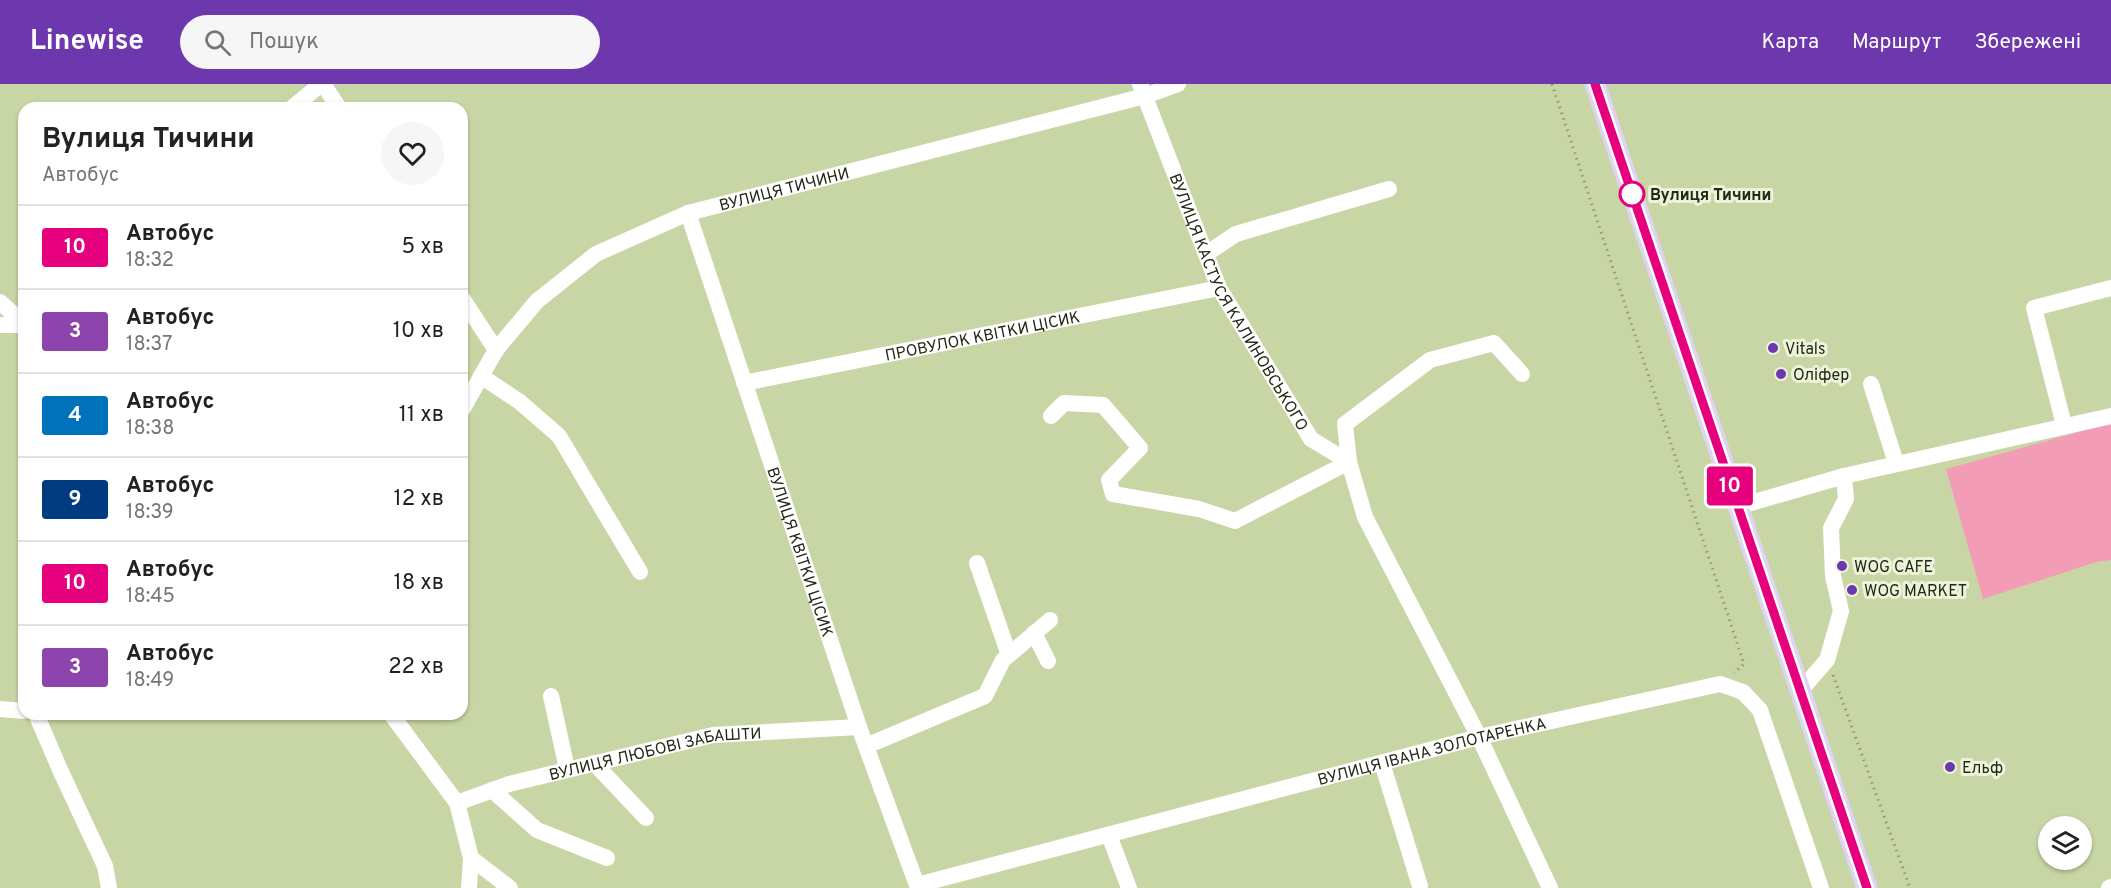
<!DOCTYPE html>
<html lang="uk">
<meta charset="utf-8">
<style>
:root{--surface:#fff;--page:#f6f6f6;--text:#222;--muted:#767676;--line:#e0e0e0;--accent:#6d37ad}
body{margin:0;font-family:Overpass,sans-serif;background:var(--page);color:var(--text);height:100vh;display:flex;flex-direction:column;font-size:22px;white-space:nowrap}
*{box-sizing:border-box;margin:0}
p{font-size:20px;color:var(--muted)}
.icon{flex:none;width:33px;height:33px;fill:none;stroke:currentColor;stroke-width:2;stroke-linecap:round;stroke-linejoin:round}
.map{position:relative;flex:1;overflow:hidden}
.drawer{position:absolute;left:18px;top:18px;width:450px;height:618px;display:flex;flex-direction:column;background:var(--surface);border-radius:18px;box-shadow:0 2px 4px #0004}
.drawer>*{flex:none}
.badge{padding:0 12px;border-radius:4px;font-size:21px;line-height:39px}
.controls{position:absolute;left:2038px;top:732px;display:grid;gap:12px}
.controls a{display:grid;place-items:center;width:54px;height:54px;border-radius:50%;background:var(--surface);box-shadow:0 2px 4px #0004;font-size:30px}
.map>.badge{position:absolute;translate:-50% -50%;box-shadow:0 0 0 3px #fff}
.round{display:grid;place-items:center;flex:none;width:63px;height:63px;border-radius:32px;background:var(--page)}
.summary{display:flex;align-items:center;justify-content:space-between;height:102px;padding:0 24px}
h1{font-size:28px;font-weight:700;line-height:45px}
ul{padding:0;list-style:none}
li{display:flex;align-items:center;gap:18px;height:84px;padding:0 24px;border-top:2px solid var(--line)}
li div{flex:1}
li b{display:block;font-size:22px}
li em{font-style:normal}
li .badge{min-width:66px;font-weight:700;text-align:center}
header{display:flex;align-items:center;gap:36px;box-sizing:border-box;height:84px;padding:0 30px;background:var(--accent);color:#fff}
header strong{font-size:28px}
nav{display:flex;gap:33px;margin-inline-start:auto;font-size:21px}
.search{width:420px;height:54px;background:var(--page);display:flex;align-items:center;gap:15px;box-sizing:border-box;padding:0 21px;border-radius:33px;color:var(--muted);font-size:22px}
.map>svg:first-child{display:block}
</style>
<header>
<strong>Linewise</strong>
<div class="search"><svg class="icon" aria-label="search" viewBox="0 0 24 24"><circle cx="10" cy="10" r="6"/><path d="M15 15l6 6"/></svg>Пошук</div>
<nav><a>Карта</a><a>Маршрут</a><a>Збережені</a></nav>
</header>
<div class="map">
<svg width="2111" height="804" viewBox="0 0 2111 804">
<rect width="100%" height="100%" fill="#c8d6a5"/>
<!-- green -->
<path fill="#f39cb6" d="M2111,339V476L2096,478L1983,515L1946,385Z"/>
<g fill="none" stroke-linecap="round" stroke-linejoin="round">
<!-- path -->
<g stroke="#8f9a74" stroke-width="3" stroke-dasharray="1.5 4.5" stroke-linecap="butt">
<path d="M1552,0L1744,580L1734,589"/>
<path d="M1833,591L1910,804"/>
</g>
<!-- minor -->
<g stroke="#fff" stroke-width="16">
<path d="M323,0L339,24"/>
<path id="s1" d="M1140,0L1219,204L1311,355L1349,378L1365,433L1479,653L1550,804"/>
<path d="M292,24L321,0"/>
<path id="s2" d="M688,129L859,643L918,804"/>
<path d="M1206,170L1236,150L1389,105"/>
<path d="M462,214L496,266"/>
<path d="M0,218L24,240"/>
<path d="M0,241H24"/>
<path d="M481,292L520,318L559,352L640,488"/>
<path id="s3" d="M744,299L1219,204"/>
<path d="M1871,300L1896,379"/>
<path id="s4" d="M462,326L496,266L537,217L596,170L688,129L1145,12L1178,0"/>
<path d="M1051,332L1064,319L1103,321L1140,364L1109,396L1113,410L1199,425L1235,437L1349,378L1345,340L1430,276L1494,259L1522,290"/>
<path d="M2064,341L2034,224L2111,204"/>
<path d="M1737,423L1844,392L2111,332"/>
<path d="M977,479L1009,571"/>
<path d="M1034,549L1048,577"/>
<path d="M1801,606L1827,576L1841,527L1833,492L1831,444L1846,415L1844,392"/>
<path d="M551,612L567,685"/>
<path d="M0,625L24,627"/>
<path d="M36,630L61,688L105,782L109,804"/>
<path id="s5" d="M391,630L457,719L509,700L713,651L859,643"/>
<path d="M866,662L985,612L1003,576L1050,536"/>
<path d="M594,679L646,734"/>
<path d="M1382,679L1420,802"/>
<path d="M492,706L537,746L607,774"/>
<path d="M457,719L471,774L469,804"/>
<path d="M1109,751L1129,804"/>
<path d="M471,774L510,804"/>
<path id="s6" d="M917,801L1479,653L1720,600L1743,608L1760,626L1821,804"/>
<path d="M2109,804L2111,803"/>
</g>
<!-- major -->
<path stroke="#dfd3f7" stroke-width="21" d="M1595,0L1867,804"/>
</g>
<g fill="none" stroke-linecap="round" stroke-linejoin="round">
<!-- line casing -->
<g stroke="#fff" stroke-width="14">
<path id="line" d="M1595,0L1867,804"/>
</g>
<!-- line -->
<use href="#line" stroke="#e6007e" stroke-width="9"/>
</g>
<!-- markers -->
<circle fill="#fff" stroke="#e6007e" stroke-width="3" cx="1632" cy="110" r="12"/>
<g fill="#6d37ad" stroke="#ecf3da" stroke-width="2">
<circle cx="1773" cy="264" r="6"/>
<circle cx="1781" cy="290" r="6"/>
<circle cx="1842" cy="482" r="6"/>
<circle cx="1852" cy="506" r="6"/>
<circle cx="1950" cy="683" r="6"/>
</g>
<g text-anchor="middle" stroke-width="6" stroke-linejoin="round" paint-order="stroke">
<!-- street labels -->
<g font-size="16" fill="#232815" stroke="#ecf3da">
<text dy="6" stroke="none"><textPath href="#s4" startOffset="408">ВУЛИЦЯ ТИЧИНИ</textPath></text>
<text dy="6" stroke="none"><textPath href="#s1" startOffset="240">ВУЛИЦЯ КАСТУСЯ КАЛИНОВСЬКОГО</textPath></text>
<text dy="6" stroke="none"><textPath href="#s3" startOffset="243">ПРОВУЛОК КВІТКИ ЦІСИК</textPath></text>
<text dy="6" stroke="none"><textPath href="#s2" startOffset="357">ВУЛИЦЯ КВІТКИ ЦІСИК</textPath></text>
<text dy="6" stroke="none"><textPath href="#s6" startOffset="532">ВУЛИЦЯ ІВАНА ЗОЛОТАРЕНКА</textPath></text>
<text dy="6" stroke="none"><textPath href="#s5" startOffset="316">ВУЛИЦЯ ЛЮБОВІ ЗАБАШТИ</textPath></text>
</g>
<!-- stop labels -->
<g font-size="16" font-weight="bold" fill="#232815" stroke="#ecf3da" text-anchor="start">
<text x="1650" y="116">Вулиця Тичини</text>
</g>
<!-- poi labels -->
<g font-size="16" fill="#232815" stroke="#ecf3da" text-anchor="start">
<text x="1785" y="270">Vitals</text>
<text x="1793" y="296">Оліфер</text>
<text x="1854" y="488">WOG CAFE</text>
<text x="1864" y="512">WOG MARKET</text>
<text x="1962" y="689">Ельф</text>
</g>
</g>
</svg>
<div class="controls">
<a><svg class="icon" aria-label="layers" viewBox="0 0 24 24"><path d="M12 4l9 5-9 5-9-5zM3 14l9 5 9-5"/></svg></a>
</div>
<b class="badge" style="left:1730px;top:402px;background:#e6007e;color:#fff">10</b>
<section class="drawer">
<div class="summary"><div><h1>Вулиця Тичини</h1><p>Автобус</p></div><a class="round"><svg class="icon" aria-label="heart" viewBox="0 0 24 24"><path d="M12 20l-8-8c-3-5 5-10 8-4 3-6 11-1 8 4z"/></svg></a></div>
<ul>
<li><span class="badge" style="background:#e6007e;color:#fff">10</span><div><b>Автобус</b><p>18:32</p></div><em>5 хв</em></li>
<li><span class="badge" style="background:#8e44ad;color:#fff">3</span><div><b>Автобус</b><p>18:37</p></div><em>10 хв</em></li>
<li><span class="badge" style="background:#0072bc;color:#fff">4</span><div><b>Автобус</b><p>18:38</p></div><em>11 хв</em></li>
<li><span class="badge" style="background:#003b80;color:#fff">9</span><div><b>Автобус</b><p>18:39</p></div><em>12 хв</em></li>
<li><span class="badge" style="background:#e6007e;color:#fff">10</span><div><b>Автобус</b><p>18:45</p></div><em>18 хв</em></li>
<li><span class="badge" style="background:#8e44ad;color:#fff">3</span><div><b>Автобус</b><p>18:49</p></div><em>22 хв</em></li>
</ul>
</section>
</div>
